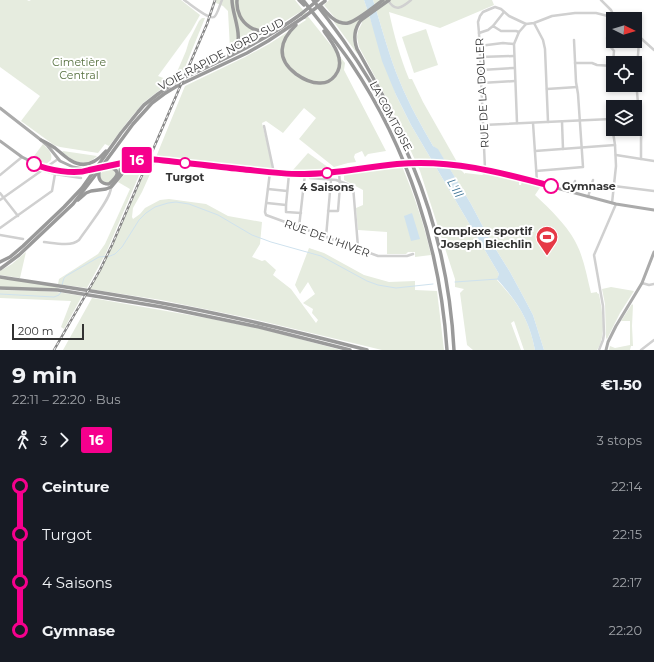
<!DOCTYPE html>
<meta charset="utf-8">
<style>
:root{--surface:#171b24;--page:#20242c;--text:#f1f3f6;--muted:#9ea1a6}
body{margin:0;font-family:Montserrat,sans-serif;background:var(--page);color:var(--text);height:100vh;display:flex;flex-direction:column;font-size:15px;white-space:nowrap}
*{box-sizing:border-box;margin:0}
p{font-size:13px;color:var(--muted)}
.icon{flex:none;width:22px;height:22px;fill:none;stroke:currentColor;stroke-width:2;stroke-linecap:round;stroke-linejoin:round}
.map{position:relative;height:350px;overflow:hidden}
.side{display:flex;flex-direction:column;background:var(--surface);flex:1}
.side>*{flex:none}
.badge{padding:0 8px;border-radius:3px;font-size:14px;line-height:26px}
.needle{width:26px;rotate:95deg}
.fabs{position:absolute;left:606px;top:12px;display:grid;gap:8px}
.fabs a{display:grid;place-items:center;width:36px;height:36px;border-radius:0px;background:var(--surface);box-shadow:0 2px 6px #0003;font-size:20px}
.scale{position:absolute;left:12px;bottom:10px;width:72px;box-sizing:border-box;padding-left:4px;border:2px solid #333;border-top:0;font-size:11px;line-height:14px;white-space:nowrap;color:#333;-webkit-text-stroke:3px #fff;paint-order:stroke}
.map>.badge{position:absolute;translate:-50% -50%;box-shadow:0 0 0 2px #fff}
.legs{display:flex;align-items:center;gap:6px;height:44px;padding:0 12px;font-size:13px}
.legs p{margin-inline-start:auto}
.head{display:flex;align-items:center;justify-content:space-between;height:68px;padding:0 12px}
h1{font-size:22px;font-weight:700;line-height:30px}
ul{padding:0 12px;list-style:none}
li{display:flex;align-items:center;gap:14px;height:48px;font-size:15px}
li i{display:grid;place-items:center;width:6px;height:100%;margin:0 5px;background:currentColor}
li i::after{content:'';width:10px;height:10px;margin:-5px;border:3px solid;border-radius:50%;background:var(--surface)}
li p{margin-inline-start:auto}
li:first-child i{background:linear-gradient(#0000 50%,currentColor 0)}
li:last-child i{background:linear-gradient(currentColor 50%,#0000 0)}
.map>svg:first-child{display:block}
</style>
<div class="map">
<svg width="654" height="350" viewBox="0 0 654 350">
<rect width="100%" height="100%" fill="#fff"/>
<!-- green -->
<g fill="#e6ecdf">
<path d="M0,0H27L29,1L31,0H181L200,15L191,31L158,76L166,79L177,72L186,51L189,41L199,21L202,18H205L181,77L161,89L143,103L128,121L109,146L105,144L98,153L60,147L54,145L21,121L40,96L0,67Z"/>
<path d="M216,0H295L345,63L344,70L386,151L368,154L365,157L362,151L355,154L354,157L356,162L348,163L334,167L299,139L316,118L304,108L283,133L266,121L262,123L273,169L156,157L185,86L245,57L269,44L306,20L300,12L235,52L230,49L228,11L223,6L216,3Z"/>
<path d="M329,0H364L396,95L411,125L499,274L497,280C518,303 529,319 535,350H524L514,321L511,323L521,350H473L467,345L460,293L464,289L455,287V279L420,171L388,101L359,47L357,37L358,31L362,23L361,20C353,36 350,37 358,55L334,22L336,19L324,5Z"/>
<path d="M373,0H492L494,5L480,11L440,28L389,12C394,35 400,57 409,79H412L423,102L457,162L445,161L438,150L433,146C421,125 409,104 400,82C389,56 382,28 373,0Z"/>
<path d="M426,29L438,65L414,73L402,37Z"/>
<path d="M43,144C48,149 53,153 51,160L45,165L31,160Z"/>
<path d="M63,151L97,156C84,169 74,161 62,152Z"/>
<path d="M308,153L332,170H293Z"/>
<path d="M145,161L106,253L87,288L58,284L59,279L98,254L105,244L130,189L118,182C127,172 131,166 145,161Z"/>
<path d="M149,161L155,163L142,192L133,208L132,217L133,219L140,214L145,208L160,200L169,199L206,204L228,216L262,222L260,244L252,257L262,261L265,260L276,270L273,275L291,289L316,323L318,320L312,313L313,309L303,303L315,294L308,282L300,294L295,285L309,248L324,253L364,275L389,282L415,281V290L437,291L444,350H382L253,319L161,300L90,289L109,253Z"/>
<path d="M397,166H402C414,195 424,224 431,255L415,257V252H408L406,254H387V232L358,230L356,208L363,205V190L344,180V174Z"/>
<path d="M448,166L459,168L465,174V173L482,175L486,173L519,181V185H521L522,181L541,186L535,195C549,208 569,227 577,245C584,259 587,277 591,293L597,292V293L599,294C602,310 607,336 597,350H544L533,315L523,296L510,272L490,240L471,204Z"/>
<path d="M108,169L113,170L115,172V176L108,183L102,182L100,175L103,170Z"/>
<path d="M26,252L20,278L0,275V271L12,264Z"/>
<path d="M0,278L58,287L57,289L0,287Z"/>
<path d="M611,287L634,291L620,313L607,339L606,338L605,304L602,289Z"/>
<path d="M0,290L39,291L57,292L82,296L64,329L61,327L71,301L0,298Z"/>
<path d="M92,298L212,319L266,330L341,350H63Z"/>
<path d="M632,304L633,305L632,326L633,346H631L630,350H609L610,346L615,348L630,345V321H621Z"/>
</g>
<!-- water -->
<g fill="#cfe2ee">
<path d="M364,0H373C382,28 389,56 400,82C409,104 421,125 433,146L438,149L471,204L490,240L510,272L523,296L533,315L544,350H535C529,319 518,303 497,279L499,274L411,125L396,95L382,61L370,18Z"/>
<path d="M412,213L420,239L411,241L404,216Z"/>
</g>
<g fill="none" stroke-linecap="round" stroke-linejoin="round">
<!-- stream -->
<g stroke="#cfe2ee" stroke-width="1">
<path d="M455,282L498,279"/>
<path d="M62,285L64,278L66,276L99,257L110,256L115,254L122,247L139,220L146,213L155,207L168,203L176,202L189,204L218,215L252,235L271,242L321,256L367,281L378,285L396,288L433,284"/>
<path d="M0,294L54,297L59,295L61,292"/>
</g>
<!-- minor -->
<g stroke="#d0d0d0" stroke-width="2.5">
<path d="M184,0C189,3 209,20 214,17C217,16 220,4 222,0"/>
<path d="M388,0C395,13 403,7 411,0"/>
<path d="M601,0L611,10L613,14"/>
<path d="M612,15L615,14L617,15L619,19"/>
<path d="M534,23L543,40L545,49L548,122"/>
<path d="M613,23C610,28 605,36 608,43C609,46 613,49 614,51L613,63"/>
<path d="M493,26L504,12"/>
<path d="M479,33L488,30L493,26L501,31H516L519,32"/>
<path d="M635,33L654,50"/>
<path d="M479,46L503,43L514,44"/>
<path d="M480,57L514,56"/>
<path d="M575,63H592L597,65L613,66"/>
<path d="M481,70L514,68"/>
<path d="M481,83L515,81"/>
<path d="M547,89L577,87"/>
<path d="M635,115L639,114"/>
<path d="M611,119L615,145L616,166L612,203"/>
<path d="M562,122L563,149"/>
<path d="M517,123L514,44L519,32L526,24"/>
<path d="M533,123L537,182"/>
<path d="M483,125L611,119L613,117"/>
<path d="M264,126L274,173"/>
<path d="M535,151L615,145"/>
<path d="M616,155L654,161"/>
<path d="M641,159V136L636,81L639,42L642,39"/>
<path d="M485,169L479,33L478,22L480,16L483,12L490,9L495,7L501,9L509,16L526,24L534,23L552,16L575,13H596L612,17"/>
<path d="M42,170L55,174L81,178"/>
<path d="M536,171L583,167L578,94L576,82L574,40"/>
<path d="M270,172L265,212L266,215L378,256H407L413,254"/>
<path d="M309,174L310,178L336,180L353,186L358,247L357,249"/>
<path d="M0,175L22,157"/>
<path d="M614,186L654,191"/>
<path d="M268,189L287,191"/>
<path d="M571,192L575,181"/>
<path d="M0,193L18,216"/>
<path d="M588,197L593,180"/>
<path d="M0,200L58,159"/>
<path d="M267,203L286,205V212L301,213"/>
<path d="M286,205L289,174"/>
<path d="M328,211H338L340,186L339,172"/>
<path d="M299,227L305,174"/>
<path d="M0,228L52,191L55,174"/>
<path d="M0,235L23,239"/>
<path d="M326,237L331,180"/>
<path d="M44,242C54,243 71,247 79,240C86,229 112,198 111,187"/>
<path d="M642,283L649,285L654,284"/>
<path d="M599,350L603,340L604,334L603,306L594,255L616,204"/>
<path d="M641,350L654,340"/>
</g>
<!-- major -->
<g stroke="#ababab" stroke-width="3">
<path d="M0,108L41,140L47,145L60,161L73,167L89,170"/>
<path d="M0,141L22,157L42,167L70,172H82L87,170"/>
<path d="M459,165L497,172L616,204L654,210"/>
<path d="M108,166L143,159H150L274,173L302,174L339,172L396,164"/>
<path d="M606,350L608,342L616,326L642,283L654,252"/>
</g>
<!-- highway -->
<g stroke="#9a9a9a" stroke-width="3.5">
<path d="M237,0C235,24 259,39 279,27"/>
<path d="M299,0L304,5"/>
<path d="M303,0C319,21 336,41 351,63C408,148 440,247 447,350"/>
<path d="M313,0C396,104 447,216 454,350"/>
<path d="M320,5C325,11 331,19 339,22C342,23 345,24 348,23C357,21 375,6 383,0"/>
<path d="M361,20C354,29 353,38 357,49L387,103L391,113"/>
<path d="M296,25C279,41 276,59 296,74C303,79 311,83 319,83C332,84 342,71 339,58C337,48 330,40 324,31"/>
<path d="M229,54C248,43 232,17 232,0"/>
<path d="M41,140C46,142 50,145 55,148C60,152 64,156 70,160C84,169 96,163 106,151"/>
<path d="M125,162L127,165V168"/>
<path d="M99,172C98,180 101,184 109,184C118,176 122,171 108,166"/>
<path d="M118,175L120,173L121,163"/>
<path d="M78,200L86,193L91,191L106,189L111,187L127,168L137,160"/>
<path d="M0,262L10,257L23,246L64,207L82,188L121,133L138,112L144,105L158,94L177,81C220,61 263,42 301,14"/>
<path d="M0,269L19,255L73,204L100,169L133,124L152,103L164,94L177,86L247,53L268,41L304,17"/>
<path d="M0,277C61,286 123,295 183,307C245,319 306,334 367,350"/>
<path d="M0,288L58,290L162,307L259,327L350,350"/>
</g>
<!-- rail casing -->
<g stroke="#888" stroke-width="2.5">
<path id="rail" d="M54,350L100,270L112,245L207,24L215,0"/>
</g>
<!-- rail -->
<use href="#rail" stroke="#fff" stroke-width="1" stroke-dasharray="3" stroke-linecap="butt"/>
<!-- major-bridge -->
<g stroke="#ababab" stroke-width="3">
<path d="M396,164L431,163L459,165"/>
<path d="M89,170L107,166"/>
</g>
<!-- highway-bridge -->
<g stroke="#9a9a9a" stroke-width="3.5">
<path d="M301,14L318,0"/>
<path d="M304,17L325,1"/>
<path d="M361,20L389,0"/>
</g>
</g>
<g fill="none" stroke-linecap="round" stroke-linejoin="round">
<!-- line-1 casing -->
<g stroke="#fff" stroke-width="9">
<path id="line-1" d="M34,164C48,170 74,175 89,170L141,159H150C180,162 210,166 240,169C260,171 280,174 300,174C333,175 364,167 397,164C450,159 500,172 551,186"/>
</g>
<!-- line-1 -->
<use href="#line-1" stroke="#f6008d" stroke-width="6"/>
</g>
<!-- icons -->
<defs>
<g id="stadium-pin" transform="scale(1.15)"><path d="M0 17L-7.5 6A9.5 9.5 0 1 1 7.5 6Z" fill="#e63946" stroke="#fff"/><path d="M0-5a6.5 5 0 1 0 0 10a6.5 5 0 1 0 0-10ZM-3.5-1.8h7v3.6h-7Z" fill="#fff"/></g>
</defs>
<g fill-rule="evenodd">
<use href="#stadium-pin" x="547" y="237"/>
</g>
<!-- markers -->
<g fill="#fff" stroke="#f6008d" stroke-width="2">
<circle cx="185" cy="163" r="5"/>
<circle cx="34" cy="164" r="7"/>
<circle cx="327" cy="173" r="5"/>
<circle cx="551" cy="186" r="7"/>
</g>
<g text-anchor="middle" stroke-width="4" stroke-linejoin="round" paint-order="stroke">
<!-- street labels -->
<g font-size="11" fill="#333" stroke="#fff">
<text transform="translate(221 54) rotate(-28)" y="4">VOIE RAPIDE NORD-SUD</text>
<text transform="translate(482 93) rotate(-93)" y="4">RUE DE LA DOLLER</text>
<text transform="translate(391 116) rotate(62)" y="4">LA COMTOISE</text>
<text transform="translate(327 238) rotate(20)" y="4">RUE DE L'HIVER</text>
</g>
<!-- park labels -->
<g font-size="11" fill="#56703f" stroke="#fff">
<text x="79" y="66">Cimetière<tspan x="79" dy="13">Central</tspan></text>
</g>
<!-- stop labels -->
<g font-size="11" font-weight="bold" fill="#333" stroke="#fff">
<text x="185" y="181">Turgot</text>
<text x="562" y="190" text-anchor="start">Gymnase</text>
<text x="327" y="191">4 Saisons</text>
</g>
<!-- poi labels -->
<g font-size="11" font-weight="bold" fill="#333" stroke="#fff" text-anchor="end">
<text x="532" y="235">Complexe sportif<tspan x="532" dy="13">Joseph Biechlin</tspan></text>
</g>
<!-- water labels -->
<g font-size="12" font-style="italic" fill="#3f7597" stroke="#fff">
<text transform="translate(455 188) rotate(60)" y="4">L'Ill</text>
</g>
</g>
</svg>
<div class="fabs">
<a><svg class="needle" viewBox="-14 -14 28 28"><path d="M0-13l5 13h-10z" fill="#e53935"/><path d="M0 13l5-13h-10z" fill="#9ea1a6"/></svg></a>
<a><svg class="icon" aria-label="locate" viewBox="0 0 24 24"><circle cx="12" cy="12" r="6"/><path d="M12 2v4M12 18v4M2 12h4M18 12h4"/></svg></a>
<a><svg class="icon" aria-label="layers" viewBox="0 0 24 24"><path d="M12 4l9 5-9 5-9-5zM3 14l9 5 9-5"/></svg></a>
</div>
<div class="scale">200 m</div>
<b class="badge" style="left:137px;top:160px;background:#f6008d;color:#fff">16</b>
</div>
<section class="side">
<div class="head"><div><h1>9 min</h1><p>22:11 – 22:20 · Bus</p></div><b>€1.50</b></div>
<div class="legs"><svg class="icon" aria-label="walk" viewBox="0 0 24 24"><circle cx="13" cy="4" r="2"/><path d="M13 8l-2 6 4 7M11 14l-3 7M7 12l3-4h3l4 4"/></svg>3<svg class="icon" aria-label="forward" viewBox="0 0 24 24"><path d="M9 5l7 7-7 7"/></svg><b class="badge" style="background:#f6008d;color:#fff">16</b><p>3 stops</p></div>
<ul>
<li><i style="color:#f6008d"></i><b>Ceinture</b><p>22:14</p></li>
<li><i style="color:#f6008d"></i><span>Turgot</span><p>22:15</p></li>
<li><i style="color:#f6008d"></i><span>4 Saisons</span><p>22:17</p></li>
<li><i style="color:#f6008d"></i><b>Gymnase</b><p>22:20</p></li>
</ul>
</section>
